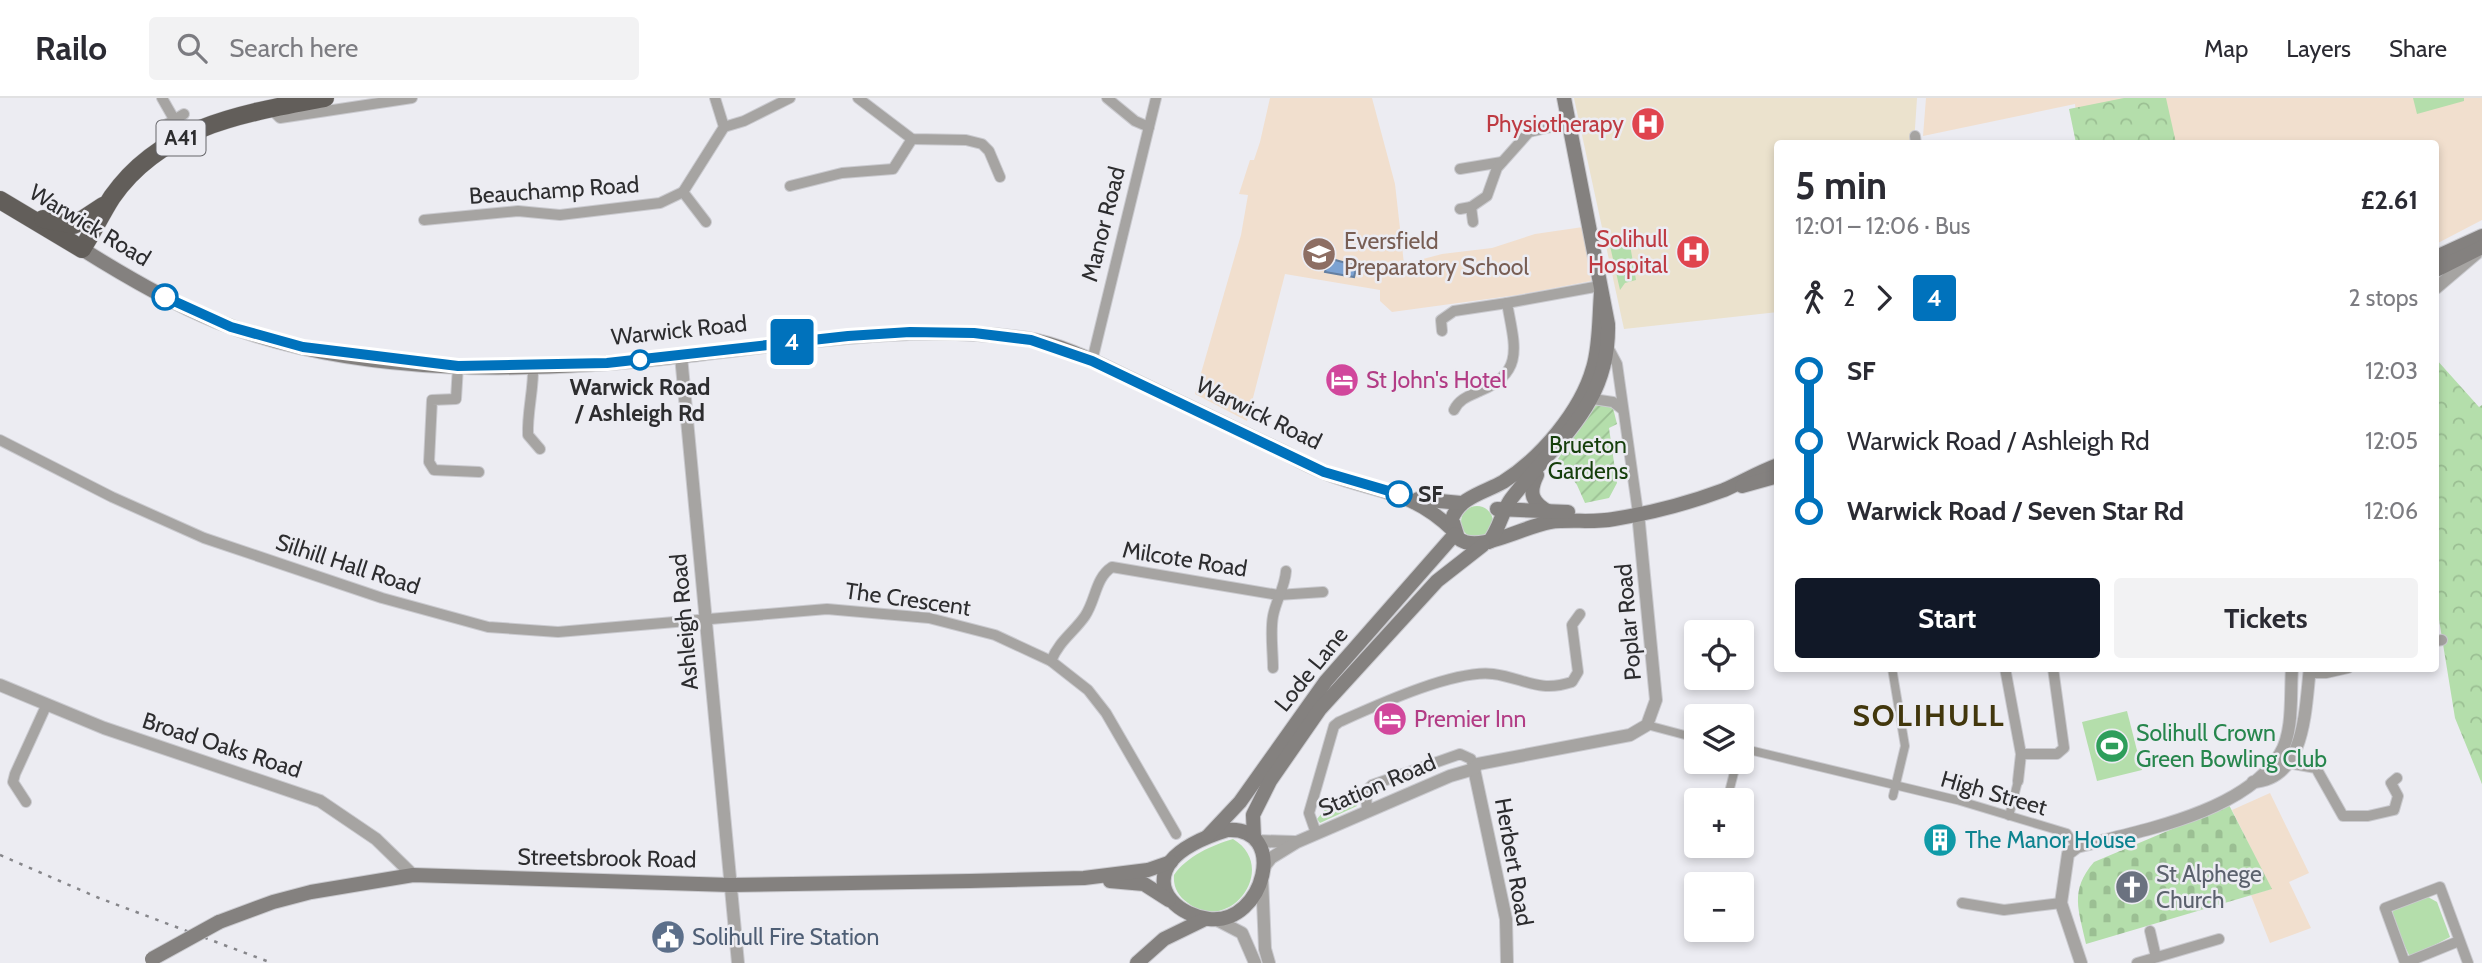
<!DOCTYPE html>
<meta charset="utf-8">
<style>
:root{--surface:#fff;--page:#f2f2f3;--text:#2b2b33;--muted:#7c7c81;--line:#e1e1e2;--accent:#111827}
body{margin:0;font-family:Cabin,sans-serif;background:var(--page);color:var(--text);height:100vh;display:flex;flex-direction:column;font-size:26px;white-space:nowrap}
*{box-sizing:border-box;margin:0}
p{font-size:23px;color:var(--muted)}
.icon{flex:none;width:38px;height:38px;fill:none;stroke:currentColor;stroke-width:2;stroke-linecap:round;stroke-linejoin:round}
.map{position:relative;flex:1;overflow:hidden}
.panel{position:absolute;left:1774px;top:42px;width:665px;height:532px;display:flex;flex-direction:column;background:var(--surface);border-radius:7px;box-shadow:0 4px 10px #0003}
.panel>*{flex:none}
.badge{padding:0 14px;border-radius:5px;font-size:24px;line-height:46px}
.buttons{position:absolute;left:1684px;top:522px;display:grid;gap:14px}
.buttons a{display:grid;place-items:center;width:70px;height:70px;border-radius:7px;background:var(--surface);box-shadow:0 4px 10px #0003;font-size:35px}
.map>.badge{position:absolute;translate:-50% -50%;box-shadow:0 0 0 4px #fff}
.legs{display:flex;align-items:center;gap:10px;height:77px;padding:0 21px;font-size:23px}
.legs p{margin-inline-start:auto}
.head{display:flex;align-items:center;justify-content:space-between;height:119px;padding:0 21px}
h1{font-size:38px;font-weight:700;line-height:52px}
.button{display:flex;gap:14px;margin-top:auto;padding:14px 21px}
.button a{flex:1;height:80px;border-radius:7px;background:var(--accent);color:#fff;font-size:28px;font-weight:700;line-height:80px;text-align:center}
.button a+a{background:var(--page);color:var(--text)}
ul{padding:0 21px;list-style:none}
li{display:flex;align-items:center;gap:24px;height:70px;font-size:26px}
li i{display:grid;place-items:center;width:10px;height:100%;margin:0 9px;background:currentColor}
li i::after{content:'';width:18px;height:18px;margin:-9px;border:5px solid;border-radius:50%;background:var(--surface)}
li p{margin-inline-start:auto}
li:first-child i{background:linear-gradient(#0000 50%,currentColor 0)}
li:last-child i{background:linear-gradient(currentColor 50%,#0000 0)}
header{display:flex;align-items:center;gap:42px;box-sizing:border-box;height:98px;padding:0 35px;background:var(--surface);border-bottom:2px solid var(--line)}
header strong{font-size:33px}
nav{display:flex;gap:38px;margin-inline-start:auto;font-size:24px}
.search{width:490px;height:63px;background:var(--page);display:flex;align-items:center;gap:18px;box-sizing:border-box;padding:0 24px;border-radius:7px;color:var(--muted);font-size:26px}
.map>svg:first-child{display:block}
</style>
<header>
<strong>Railo</strong>
<div class="search"><svg class="icon" aria-label="search" viewBox="0 0 24 24"><circle cx="10" cy="10" r="6"/><path d="M15 15l6 6"/></svg>Search here</div>
<nav><a>Map</a><a>Layers</a><a>Share</a></nav>
</header>
<div class="map">
<svg width="2482" height="865" viewBox="0 0 2482 865">
<defs>
<pattern id="cemetery-stones" width="16" height="16" patternUnits="userSpaceOnUse" patternTransform="scale(1.75)"><rect width="16" height="16" fill="#b4deab"/><path d="M2 7V4a2 2 0 0 1 4 0v3zM10 15v-3a2 2 0 0 1 4 0v3z" fill="#9bbf93"/></pattern>
<pattern id="park-crowns" width="20" height="18" patternUnits="userSpaceOnUse" patternTransform="scale(1.75)"><rect width="20" height="18" fill="#b4deab"/><path d="M2 6a3 3 0 1 1 6 0M12 15a3 3 0 1 1 6 0" fill="none" stroke="#9bbf93"/></pattern>
<pattern id="garden-furrows" width="10" height="10" patternUnits="userSpaceOnUse" patternTransform="scale(1.75)"><rect width="10" height="10" fill="#b4deab"/><path d="M-1 1l2-2M0 10L10 0M9 11l2-2" fill="none" stroke="#9bbf93"/></pattern>
</defs>
<rect width="100%" height="100%" fill="#ececf2"/>
<!-- education -->
<g fill="#f1dfce">
<path d="M1270,0H1372L1395,86L1404,166L1442,156L1492,150L1535,136L1583,129L1591,183L1517,197L1392,214L1380,203V192L1285,176L1247,323L1195,296L1241,137L1248,97L1239,96L1250,62H1254L1260,44Z"/>
<path d="M1926,0H2482V122L2436,146V46L2079,45L2075,6L1923,38Z"/>
<path d="M2270,695L2309,775L2289,784L2311,830L2270,845L2251,797L2271,791L2232,712Z"/>
</g>
<!-- medical -->
<path fill="#ebe2cd" d="M1574,0H1917L1914,45L1778,46V214L1624,231Z"/>
<!-- grass -->
<g fill="#b4deab">
<path d="M2413,0H2464V3L2417,16Z"/>
<path d="M1628,135L1636,182L1625,185L1620,192L1608,139Z"/>
<circle cx="1477" cy="424" r="16"/>
<path d="M2127,613L2142,672L2097,683L2082,624Z"/>
<path d="M1358,692L1357,708L1320,725L1317,721L1334,701Z"/>
<path d="M1233,741C1280,769 1230,838 1188,805C1178,798 1173,789 1174,777C1186,759 1212,747 1233,741Z"/>
<path d="M2428,799L2437,804L2450,839L2414,858L2409,857L2391,819L2394,811Z"/>
</g>
<!-- cemetery -->
<path fill="url(#cemetery-stones)" d="M2229,707L2272,791L2086,846C2079,812 2069,793 2094,764Z"/>
<!-- park -->
<g fill="url(#park-crowns)">
<path d="M2124,0H2166L2176,45H2076L2069,11Z"/>
<path d="M2436,261L2479,309L2482,307V686L2455,620L2436,503Z"/>
</g>
<!-- garden -->
<path fill="url(#garden-furrows)" d="M1600,306L1613,310L1617,326L1609,330L1617,385L1609,400L1585,405L1577,387L1558,361L1594,308Z"/>
<!-- water -->
<path fill="#7ca2d2" stroke="#647fa1" stroke-width="2" d="M1328,160L1357,168L1354,179L1325,174Z"/>
<g fill="none" stroke-linecap="round" stroke-linejoin="round">
<!-- pedestrian casing -->
<g stroke="#cacacf" stroke-width="10">
<g id="pedestrian">
<path d="M1892,570L1905,648L1893,698"/>
<path d="M1647,627L1696,640"/>
<path d="M1741,650L1957,702L2067,735L2077,749"/>
<path d="M1729,694L1737,663"/>
<path d="M2009,718L2018,683"/>
</g>
</g>
<!-- minor casing -->
<g stroke="#cacacf" stroke-width="12">
<g id="minor">
<path d="M162,0L174,21"/>
<path d="M858,0L912,41L966,42L982,46L989,53L1000,79"/>
<path d="M1107,0L1135,23L1149,29"/>
<path d="M270,10L280,20L412,0"/>
<path d="M164,28L184,16"/>
<path d="M724,29L744,23L790,0"/>
<path d="M1915,38L1916,46"/>
<path d="M1460,71L1502,64"/>
<path d="M790,88L842,75L893,71L912,41"/>
<path d="M683,94L724,29L715,0"/>
<path d="M1471,109L1473,124"/>
<path d="M1460,111L1471,109L1487,98L1497,70L1529,34L1569,25"/>
<path d="M424,122L518,113L560,117L660,105L683,94L706,124"/>
<path d="M1442,233L1441,222L1454,213L1507,205"/>
<path d="M1609,251L1617,266L1638,415"/>
<path d="M1092,263L1156,0"/>
<path d="M458,268L456,301L432,302L429,364L434,372L479,374"/>
<path d="M533,268C534,291 527,313 528,337L540,351"/>
<path d="M1593,301L1613,304L1622,311"/>
<path d="M1454,312C1459,301 1469,298 1480,293C1526,274 1514,246 1507,205L1600,188"/>
<path d="M0,342L112,399L204,440L382,500L488,529L558,534L827,511L929,520L995,537L1051,563L1088,592L1106,615L1176,736"/>
<path d="M2436,543L2442,542"/>
<path d="M1051,563C1059,543 1074,534 1085,518C1096,502 1095,480 1112,469L1278,497L1323,494"/>
<path d="M1273,570C1273,553 1270,534 1273,518C1276,502 1285,489 1286,473"/>
<path d="M2005,570L2021,656L2018,683"/>
<path d="M2309,575H2326L2348,570"/>
<path d="M2021,656H2057L2064,650L2053,570"/>
<path d="M2283,664L2316,670L2343,718H2368L2394,712L2398,698L2391,685L2397,680"/>
<path d="M26,704L13,684L15,676L46,608"/>
<path d="M1367,714L1366,693L1372,687L1460,656L1471,661L1474,671"/>
<path d="M1316,735L1309,715L1334,628L1339,624C1375,608 1455,571 1493,576C1524,580 1538,595 1572,584L1578,574L1572,527L1580,516"/>
<path d="M1962,805L2004,812L2061,805"/>
<path d="M2150,833L2156,859"/>
<path d="M2459,843L2405,865L2385,810L2440,789L2468,865"/>
<path d="M2137,865L2219,841"/>
</g>
</g>
<!-- tertiary casing -->
<g stroke="#cacacf" stroke-width="14">
<g id="tertiary">
<path d="M2436,190L2476,156"/>
<path d="M681,258L738,865"/>
<path d="M0,587L104,630L320,703L376,741L413,777"/>
<path d="M1474,671L1506,821L1507,865"/>
<path d="M2253,684C2306,681 2305,610 2310,570"/>
<path d="M1257,743L1295,744"/>
<path d="M1264,769L1271,760L1297,744L1450,678L1474,671L1478,666L1630,637L1647,627L1656,602L1638,415"/>
<path d="M1262,779L1265,851L1269,865"/>
<path d="M1215,821L1242,835L1255,865"/>
<path d="M2081,865L2061,805L2068,756L2077,749C2139,733 2244,715 2280,656C2294,633 2290,596 2292,570"/>
</g>
</g>
<!-- secondary casing -->
<g stroke="#cacacf" stroke-width="16">
<g id="secondary">
<path d="M82,151C125,178 169,204 216,223C357,280 533,275 681,258C796,245 911,224 1027,241C1065,247 1101,267 1135,283C1185,307 1235,331 1285,355C1298,362 1311,369 1324,374C1376,395 1410,390 1454,433"/>
<path d="M2436,159L2482,138"/>
<path d="M2436,172L2482,149"/>
<path d="M1601,195C1599,219 1600,247 1593,270C1581,313 1541,360 1503,384C1486,394 1459,399 1452,421L1458,440C1477,457 1524,428 1550,424C1571,421 1593,425 1614,421C1651,415 1689,405 1724,392C1742,384 1759,374 1778,367"/>
<path d="M1537,377C1528,395 1532,405 1549,414"/>
<path d="M1742,388L1778,378"/>
<path d="M1418,401L1461,405"/>
<path d="M1497,411L1568,414"/>
<path d="M1489,444C1500,430 1501,415 1511,401C1556,342 1610,308 1608,226L1564,0"/>
<path d="M1227,732C1289,728 1265,827 1209,821C1181,818 1149,793 1171,763C1184,747 1208,738 1227,732Z"/>
<path d="M1208,738L1240,704L1326,583L1455,436"/>
<path d="M1254,739L1253,717L1270,683L1320,611L1437,483L1483,447"/>
<path d="M1110,783L1144,786L1169,802"/>
<path d="M219,824L273,804L311,794L413,777L730,787L970,783L1084,780L1148,772L1171,764"/>
<path d="M1137,865L1164,841L1205,821"/>
</g>
</g>
<!-- trunk casing -->
<g stroke="#cacacf" stroke-width="19">
<g id="trunk">
<path d="M0,102L82,151C93,134 101,116 112,99C162,27 246,15 325,0"/>
<path d="M43,121L74,127L103,108"/>
</g>
</g>
<!-- pedestrian -->
<use href="#pedestrian" stroke="#a6a4a2" stroke-width="8"/>
<!-- minor -->
<use href="#minor" stroke="#a6a4a2" stroke-width="10"/>
<!-- tertiary -->
<use href="#tertiary" stroke="#a6a4a2" stroke-width="12"/>
<!-- secondary -->
<use href="#secondary" stroke="#84817f" stroke-width="14"/>
<!-- trunk -->
<use href="#trunk" stroke="#625e5a" stroke-width="18"/>
<!-- rail -->
<path stroke="#86868a" stroke-width="2.5" stroke-dasharray="3.5 7" stroke-linecap="butt" d="M0,757L99,800L272,865"/>
<!-- secondary-bridge casing -->
<g stroke="#cacacf" stroke-width="16" stroke-linecap="butt">
<path id="secondary-bridge" d="M152,861L219,824"/>
</g>
<!-- secondary-bridge -->
<use href="#secondary-bridge" stroke="#84817f" stroke-width="14"/>
</g>
<g fill="none" stroke-linecap="round" stroke-linejoin="round">
<!-- line-1 casing -->
<g stroke="#fff" stroke-width="16">
<path id="line-1" d="M165,199L231,229L303,249L458,268L607,265L848,238L910,234L974,235L1031,242L1092,263L1324,374L1399,396"/>
</g>
<!-- line-1 -->
<use href="#line-1" stroke="#0072bc" stroke-width="10"/>
</g>
<!-- icons -->
<defs>
<g id="hospital-disc" transform="scale(1.75)"><circle r="9.5" fill="#e0444e" stroke="#ececf2"/><path d="M-5-5h3v3.5h4V-5h3V5h-3V1.5h-4V5h-3Z" fill="#fff"/></g>
<g id="school-disc" transform="scale(1.75)"><circle r="9.5" fill="#8d6e63" stroke="#ececf2"/><path d="M0-5L7-2L0 1L-7-2ZM-4 1L0 2.5L4 1V4Q0 6-4 4Z" fill="#fff"/></g>
<g id="hotel-disc" transform="scale(1.75)"><circle r="9.5" fill="#d1479c" stroke="#ececf2"/><path d="M-6-4.5h1.5V1H6V5H4.5V3h-9V5H-6ZM-4 0a1.8 1.8 0 1 1 3.6 0ZM.5 0V-2.5h3Q6-2.5 6 0Z" fill="#fff"/></g>
<g id="stadium-disc" transform="scale(1.75)"><circle r="9.5" fill="#2e9e5b" stroke="#ececf2"/><path d="M0-5a6.5 5 0 1 0 0 10a6.5 5 0 1 0 0-10ZM-3.5-1.8h7v3.6h-7Z" fill="#fff"/></g>
<g id="building-disc" transform="scale(1.75)"><circle r="9.5" fill="#0f9aa8" stroke="#ececf2"/><path d="M-4-6H4V6H1V3H-1V6H-4ZM-2.5-4.3h1.7v1.8h-1.7ZM.8-4.3h1.7v1.8H.8ZM-2.5-1h1.7V.8h-1.7ZM.8-1h1.7V.8H.8Z" fill="#fff"/></g>
<g id="church-disc" transform="scale(1.75)"><circle r="9.5" fill="#6b7280" stroke="#ececf2"/><path d="M-1.2-6h2.4v3.5h3.3v2.4h-3.3V6h-2.4V-.1h-3.3v-2.4h3.3Z" fill="#fff"/></g>
<g id="civic-disc" transform="scale(1.75)"><circle r="9.5" fill="#5c6f8a" stroke="#ececf2"/><path d="M-.6-6.5H3V-4.5H.6V-3L4-1V1h2V6H-6V1h2V-1L-.6-3ZM-1.2 2.5V6h2.4V2.5Z" fill="#fff"/></g>
</defs>
<g fill-rule="evenodd">
<use href="#hospital-disc" x="1648" y="26"/>
<use href="#hospital-disc" x="1693" y="154"/>
<use href="#school-disc" x="1319" y="156"/>
<use href="#hotel-disc" x="1342" y="282"/>
<use href="#hotel-disc" x="1390" y="621"/>
<use href="#stadium-disc" x="2112" y="648"/>
<use href="#building-disc" x="1940" y="742"/>
<use href="#church-disc" x="2132" y="789"/>
<use href="#civic-disc" x="668" y="839"/>
</g>
<!-- markers -->
<g fill="#fff" stroke="#0072bc" stroke-width="3.5">
<circle cx="165" cy="199" r="12"/>
<circle cx="640" cy="262" r="9"/>
<circle cx="1399" cy="396" r="12"/>
</g>
<g text-anchor="middle" stroke-width="5" stroke-linejoin="round" paint-order="stroke">
<!-- shield labels -->
<rect fill="#ececf2" stroke="#66666a" stroke-width="2" x="156.5" y="22.5" width="49" height="35" rx="5"/>
<g font-size="21" font-weight="bold" fill="#2d2d2f">
<text x="181" y="47">A41</text>
</g>
<!-- health labels -->
<g font-size="23" fill="#be3a42" stroke="#ececf2" text-anchor="end">
<text x="1624" y="34">Physiotherapy</text>
<text x="1668" y="149">Solihull<tspan x="1668" dy="26">Hospital</tspan></text>
</g>
<!-- street labels -->
<g font-size="23" fill="#2d2d2f" stroke="#ececf2">
<text transform="translate(554 92) rotate(-4)" y="8">Beauchamp Road</text>
<text transform="translate(1103 126) rotate(-76)" y="8">Manor Road</text>
<text transform="translate(90 127) rotate(31)" y="8">Warwick Road</text>
<text transform="translate(679 232) rotate(-6)" y="8">Warwick Road</text>
<text transform="translate(1259 315) rotate(26)" y="8">Warwick Road</text>
<text transform="translate(1185 461) rotate(9)" y="8">Milcote Road</text>
<text transform="translate(348 466) rotate(18)" y="8">Silhill Hall Road</text>
<text transform="translate(908 501) rotate(8)" y="8">The Crescent</text>
<text transform="translate(684 524) rotate(-95)" y="8">Ashleigh Road</text>
<text transform="translate(1628 524) rotate(-95)" y="8">Poplar Road</text>
<text transform="translate(1311 571) rotate(-51)" y="8">Lode Lane</text>
<text transform="translate(222 647) rotate(18)" y="8">Broad Oaks Road</text>
<text transform="translate(1377 687) rotate(-23)" y="8">Station Road</text>
<text transform="translate(1994 695) rotate(16)" y="8">High Street</text>
<text transform="translate(607 760) rotate(1)" y="8">Streetsbrook Road</text>
<text transform="translate(1514 764) rotate(80)" y="8">Herbert Road</text>
</g>
<!-- education labels -->
<g font-size="23" fill="#785e54" stroke="#ececf2" text-anchor="start">
<text x="1344" y="151">Eversfield<tspan x="1344" dy="26">Preparatory School</tspan></text>
</g>
<!-- hotel labels -->
<g font-size="23" fill="#b23c85" stroke="#ececf2" text-anchor="start">
<text x="1366" y="290">St John's Hotel</text>
<text x="1414" y="629">Premier Inn</text>
</g>
<!-- stop labels -->
<g font-size="23" font-weight="bold" fill="#2d2d2f" stroke="#ececf2">
<text x="640" y="297">Warwick Road<tspan x="640" dy="26">/ Ashleigh Rd</tspan></text>
<text x="1418" y="404" text-anchor="start">SF</text>
</g>
<!-- park labels -->
<g font-size="23" fill="#163f0c" stroke="#ececf2">
<text x="1588" y="355">Brueton<tspan x="1588" dy="26">Gardens</tspan></text>
</g>
<!-- leisure labels -->
<g font-size="23" fill="#27864d" stroke="#ececf2" text-anchor="start">
<text x="2136" y="643">Solihull Crown<tspan x="2136" dy="26">Green Bowling Club</tspan></text>
</g>
<!-- culture labels -->
<g font-size="23" fill="#0d838f" stroke="#ececf2" text-anchor="start">
<text x="1965" y="750">The Manor House</text>
</g>
<!-- worship labels -->
<g font-size="23" fill="#5b616d" stroke="#ececf2" text-anchor="start">
<text x="2156" y="784">St Alphege<tspan x="2156" dy="26">Church</tspan></text>
</g>
<!-- service labels -->
<g font-size="23" fill="#4e5e75" stroke="#ececf2" text-anchor="start">
<text x="692" y="847">Solihull Fire Station</text>
</g>
<!-- district labels -->
<g font-size="30" font-weight="bold" letter-spacing="2" fill="#42370d" stroke="#ececf2">
<text x="1929" y="628">SOLIHULL</text>
</g>
</g>
</svg>
<div class="buttons">
<a><svg class="icon" aria-label="locate" viewBox="0 0 24 24"><circle cx="12" cy="12" r="6"/><path d="M12 2v4M12 18v4M2 12h4M18 12h4"/></svg></a>
<a><svg class="icon" aria-label="layers" viewBox="0 0 24 24"><path d="M12 4l9 5-9 5-9-5zM3 14l9 5 9-5"/></svg></a>
<a>+</a>
<a>−</a>
</div>
<b class="badge" style="left:792px;top:244px;background:#0072bc;color:#fff">4</b>
<section class="panel">
<div class="head"><div><h1>5 min</h1><p>12:01 – 12:06 · Bus</p></div><b>£2.61</b></div>
<div class="legs"><svg class="icon" aria-label="walk" viewBox="0 0 24 24"><circle cx="13" cy="4" r="2"/><path d="M13 8l-2 6 4 7M11 14l-3 7M7 12l3-4h3l4 4"/></svg>2<svg class="icon" aria-label="forward" viewBox="0 0 24 24"><path d="M9 5l7 7-7 7"/></svg><b class="badge" style="background:#0072bc;color:#fff">4</b><p>2 stops</p></div>
<ul>
<li><i style="color:#0072bc"></i><b>SF</b><p>12:03</p></li>
<li><i style="color:#0072bc"></i><span>Warwick Road / Ashleigh Rd</span><p>12:05</p></li>
<li><i style="color:#0072bc"></i><b>Warwick Road / Seven Star Rd</b><p>12:06</p></li>
</ul>
<div class="button"><a>Start</a><a>Tickets</a></div>
</section>
</div>
